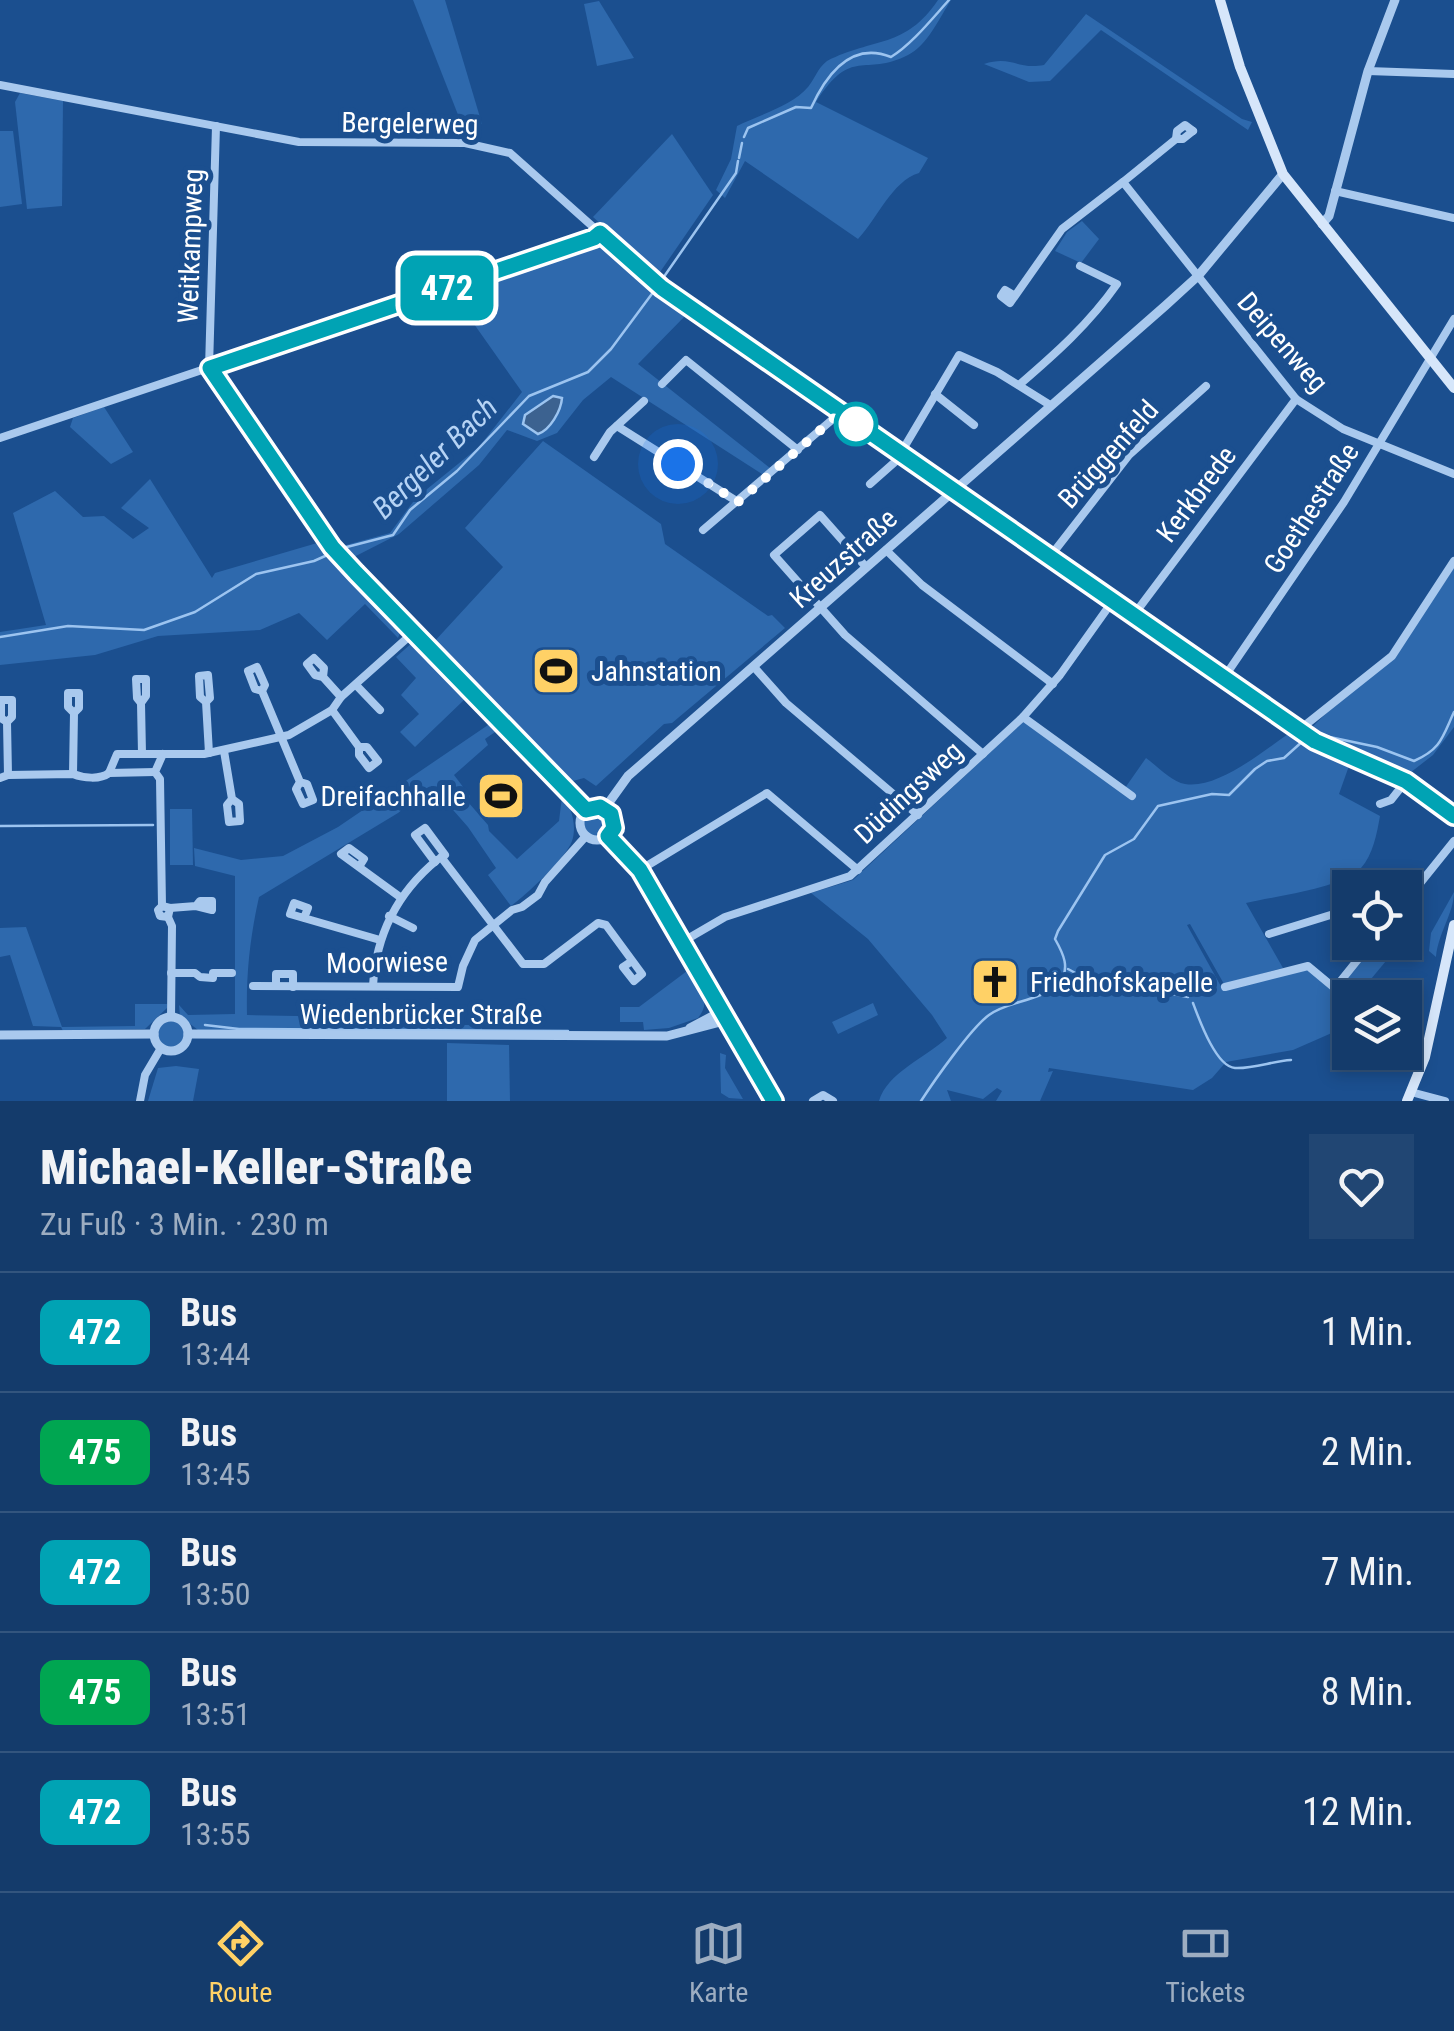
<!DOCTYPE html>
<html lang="de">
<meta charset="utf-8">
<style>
:root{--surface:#143b6b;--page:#214673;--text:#f1f3f6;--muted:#9dadc1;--line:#33557e;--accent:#ffd166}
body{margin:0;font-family:"Roboto Condensed",sans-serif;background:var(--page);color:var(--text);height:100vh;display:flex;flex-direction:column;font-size:38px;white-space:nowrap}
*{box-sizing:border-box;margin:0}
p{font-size:32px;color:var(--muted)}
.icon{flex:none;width:55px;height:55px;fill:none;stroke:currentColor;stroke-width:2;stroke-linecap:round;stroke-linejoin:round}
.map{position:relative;height:1101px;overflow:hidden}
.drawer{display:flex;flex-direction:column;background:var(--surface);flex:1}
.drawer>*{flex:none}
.badge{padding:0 20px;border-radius:15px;font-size:35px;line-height:65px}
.controls{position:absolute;left:1332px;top:870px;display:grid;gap:20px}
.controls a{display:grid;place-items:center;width:90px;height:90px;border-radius:0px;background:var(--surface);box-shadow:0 5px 15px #0003,0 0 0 2px var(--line);font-size:50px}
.you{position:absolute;width:50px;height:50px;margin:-25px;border:8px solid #fff;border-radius:50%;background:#1a73e8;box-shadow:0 0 0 15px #1a73e833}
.map>.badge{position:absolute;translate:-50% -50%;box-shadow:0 0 0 5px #fff}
.round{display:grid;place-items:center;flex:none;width:105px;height:105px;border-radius:0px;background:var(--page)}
.headline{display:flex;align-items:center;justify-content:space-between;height:170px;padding:0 40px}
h1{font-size:48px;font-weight:800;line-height:75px}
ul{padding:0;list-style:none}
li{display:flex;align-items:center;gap:30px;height:120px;padding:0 40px;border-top:2px solid var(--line)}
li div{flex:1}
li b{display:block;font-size:38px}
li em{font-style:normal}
li .badge{min-width:110px;font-weight:700;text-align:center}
.menu{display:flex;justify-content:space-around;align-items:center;height:140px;border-top:2px solid var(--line);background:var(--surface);font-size:28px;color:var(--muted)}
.menu a{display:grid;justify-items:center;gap:5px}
.menu .current{color:var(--accent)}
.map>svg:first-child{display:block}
</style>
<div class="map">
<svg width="1454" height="1101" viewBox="0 0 1454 1101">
<rect width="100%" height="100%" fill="#1b4f8f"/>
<!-- green -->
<g fill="#2e69ad" fill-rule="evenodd">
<path d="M413,0H445L482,124L464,130Z"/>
<path d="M938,0H951C940,17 927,46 908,55C863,78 853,45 816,102L928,158L919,173C892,181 877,219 858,239L745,161L725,198L716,190L731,159L737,126C759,115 792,106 808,87C816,77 817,69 827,61C874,37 905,49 938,0Z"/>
<path d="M599,1L634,58L597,66L584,4Z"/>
<path d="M1086,14L1242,119L1252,122L1248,130L1101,30L1050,81L1029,82L984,64C1012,55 1017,70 1044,65Z"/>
<path d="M20,93L63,101L62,206L27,209L15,102Z"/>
<path d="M0,131H13L22,204L0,207Z"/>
<path d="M672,134L713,195L658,275L593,217Z"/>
<path d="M1082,221L1099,239L1081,263L1055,251L1067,232Z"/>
<path d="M601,239L660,291L814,399L818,407L686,315L638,364L770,468L762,474L611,377L583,400L557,433L537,441L507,430L479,465L399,534L350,559L339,547L390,533L416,498L479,447L522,392L450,290ZM553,396C555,413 555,426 538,434L523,424L525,415Z"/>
<path d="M104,407L133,452L111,464L70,427L73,418Z"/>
<path d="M543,441L661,524L665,544L768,616L772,615L785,628L672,723L664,724L596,786L584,778L573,781L433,643L503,567L465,528Z"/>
<path d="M150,479L212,578L215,573L324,541L346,569L403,626L398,638L365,604L327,640L299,613L260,630L158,636L95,655L0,665V632L46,625L13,513L55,491L83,517L104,516L133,539L149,528L121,508Z"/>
<path d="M1454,568V727L1433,755L1406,776L1323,741L1308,731L1340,700L1394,658Z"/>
<path d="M412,643L465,699L415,747L400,732L419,714L401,695L416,678L396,657Z"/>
<path d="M1024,721L1125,788L1146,758C1157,766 1172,782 1185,784C1217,790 1266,749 1291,732L1317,749L1350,763L1339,794L1380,816C1377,833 1373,855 1361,868C1339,889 1276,896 1246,903L1283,968L1224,984L1190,924L1187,925L1223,990L1307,969L1350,1003V1025L1293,1050L1226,1062L1212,1078L1193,1090L1049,1068L1048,1072L1053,1071L1040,1101H996L1002,1091L997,1088L983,1099L947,1090L951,1101H879C887,1073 926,1057 947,1038L932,1015L868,939L811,893L853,880Z"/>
<path d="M491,723L498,730L485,739L488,745L454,775L470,796L468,802L488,825L489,831L517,859L559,821L562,797C572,805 577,827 572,841C566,858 525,896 511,906L488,875L496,868L468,827L432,786L398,813L259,897C250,937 246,974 247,1015L463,1019L464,1025H482V1031L198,1030L180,1016L179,1005L188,1015L235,1014V876L195,866L194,848L241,860L283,856L338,827Z"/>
<path d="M170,809H192L193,865H170Z"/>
<circle cx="597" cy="823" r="13"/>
<path d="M1454,892C1454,913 1438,933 1436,957L1429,951L1431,933Z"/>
<path d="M26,927L62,1027L135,1026V1004H167V1008L145,1029L63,1031L61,1027L33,1026L10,955L0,957V928Z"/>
<path d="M1376,943H1401L1356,997H1350L1339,988Z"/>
<path d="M687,971C698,986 713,1001 698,1018L669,1028L644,1030L643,1022H620V1007H639Z"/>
<path d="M873,1003L878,1015L838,1034L832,1022Z"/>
<circle cx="171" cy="1034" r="13"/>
<path d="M447,1043L509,1045L510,1101H447Z"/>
<path d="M720,1053L726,1055L725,1068L743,1099L729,1098L721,1093Z"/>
<path d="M176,1066L199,1069L193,1101H148L158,1068Z"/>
</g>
<!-- water -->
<path fill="#3c6290" stroke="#9cc4f0" stroke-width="2.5" d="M553,396L562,398C561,411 550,430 538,434L523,424L525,415Z"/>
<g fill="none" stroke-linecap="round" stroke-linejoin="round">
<!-- stream -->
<g stroke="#9cc4f0" stroke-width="2.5">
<path d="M744,137L748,128L796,107L811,108C826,75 851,41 891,57C911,45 931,20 949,0"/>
<path d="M739,158L742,143"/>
<path d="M661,281L736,173L738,161"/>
<path d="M0,637L68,626L144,630L195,612L256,574L314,561L343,548L393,535L410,510L457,471L529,396L588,372L611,349L657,287"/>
<path d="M1311,736L1320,735L1377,747L1414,761C1441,749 1442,738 1454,712"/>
<path d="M0,826L153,825"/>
<path d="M1068,969L1081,976L1188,997"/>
<path d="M1193,1003C1199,1019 1216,1067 1235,1068C1253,1069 1273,1061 1291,1060"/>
<path d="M205,1025L239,1029L568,1031"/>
<path d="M921,1101C934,1081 971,1028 989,1015C1009,1000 1042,1002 1059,982C1071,969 1063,953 1055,939L1058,931L1105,855L1134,839L1158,806L1212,794L1229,795L1255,769L1267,761L1284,758L1304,740"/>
</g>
<!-- minor -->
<g stroke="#a9c9ee" stroke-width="8">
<path d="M1368,71L1454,74"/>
<path d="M0,85L299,142L465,143L510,153L655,282L840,413L1315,741L1406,781L1454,816"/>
<path d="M216,126L209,368L333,547L586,810"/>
<path d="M1193,131L1183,139H1176L1123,182L1296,399L1343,429L1454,474"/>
<path d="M1176,139L1177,131L1185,125L1193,131"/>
<path d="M1335,191L1454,218"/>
<path d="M1015,296L1005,290L1001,296L1010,303L1062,229L1123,182"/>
<path d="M662,384L686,360L798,450"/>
<path d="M1019,385C1055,354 1089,324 1117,284L1080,266"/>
<path d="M935,394L974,425"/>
<path d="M617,426L738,502"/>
<path d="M0,438L594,238L600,233"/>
<path d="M594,457L610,432L644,401"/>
<path d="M870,484L896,461L959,355L997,372L1050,405"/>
<path d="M703,530L840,413"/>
<path d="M886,550L922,585L1053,684"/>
<path d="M1049,558L1129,455L1206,386"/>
<path d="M866,567L820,515L774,555L845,635L983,754"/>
<path d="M1133,616L1296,399"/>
<path d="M754,667L786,703L918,815"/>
<path d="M323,677L324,668L314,658L307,664L315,675L323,677L341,697"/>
<path d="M1223,679L1344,502L1454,319"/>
<path d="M356,685L380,710"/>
<path d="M262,691L265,685L257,667L248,671L255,689L262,691L300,782L296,789L303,804L313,800L307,784L300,782"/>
<path d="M206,702L210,698L208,675L199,676L200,697L206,702L209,753"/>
<path d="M141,703L146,696V679H136L137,698L141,703L142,754"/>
<path d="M332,710L359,747V755L369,768L378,761L367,747H359"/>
<path d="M1023,717L1132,796"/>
<path d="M7,722L12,717V700H1V718L7,722L8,775"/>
<path d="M1299,730L1392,656L1454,561"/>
<path d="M224,751L232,799L227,805L229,822L240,821L239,804L232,799"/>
<path d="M109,773L117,754H204L289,735L332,710L341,697L414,632"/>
<path d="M73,774L74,713L79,708V693H68V707L74,713"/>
<path d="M0,778L8,775L73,774C83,778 100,780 109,773L155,772"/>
<path d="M1380,804L1391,800L1406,781"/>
<path d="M435,862L415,835L425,828L445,855L441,857L523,964H544L598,923L606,925L642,974L634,981L623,967L632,961"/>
<path d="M359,867L364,859L349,848L341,854L400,897"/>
<path d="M640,870L767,793L858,870"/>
<path d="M1405,902L1454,841"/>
<path d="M162,906L170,908L168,917L160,916L158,910L162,906L160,779L155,772L163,754"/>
<path d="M170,908L196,906L212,910V901H200L196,906"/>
<path d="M389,916L413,928"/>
<path d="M168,917L172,926L171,1017"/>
<path d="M304,918L308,908L294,903L290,914L380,940"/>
<path d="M1269,934L1350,909"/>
<path d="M682,942L725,917L850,876L1023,717L1060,675L1112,602"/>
<path d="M171,973H195L200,977L213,978V973H232"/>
<path d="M253,986L458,987L463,966L475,940L512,910L522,907L538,895L545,882L586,836"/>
<path d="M276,986V974H293V987"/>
<path d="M373,986C376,934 397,893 437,860"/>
<path d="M1225,987L1308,966L1350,1001"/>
<path d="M1335,988L1372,942"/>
<path d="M1405,1049L1425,1057"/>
<path d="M1411,1092L1445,1101"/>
<path d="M140,1101L145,1075L161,1048"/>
<path d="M813,1101L823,1095L833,1101"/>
</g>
<!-- tertiary -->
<g stroke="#a9c9ee" stroke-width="9">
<path d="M1322,224L1329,216L1368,71L1395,0"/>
<circle cx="597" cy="823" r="17"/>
<path d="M605,808L628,776L1165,306L1198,276L1283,174"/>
<path d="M609,836L640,870L774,1101"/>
<circle cx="171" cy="1034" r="17"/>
<path d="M690,1028L722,1011"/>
<path d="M188,1034L667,1036L728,1020"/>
<path d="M0,1035L154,1034"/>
</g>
<!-- secondary -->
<g stroke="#d6e6fa" stroke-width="10">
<path d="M1220,0L1240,67L1283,174L1454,388"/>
<path d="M1407,1101L1425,1057L1454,925"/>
</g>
</g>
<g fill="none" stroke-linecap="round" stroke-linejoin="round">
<!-- line casing -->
<g stroke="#fff" stroke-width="22">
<path id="line" d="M774,1101L640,870L608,836L614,828L611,814L600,807L586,810L356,573L332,547L210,368L594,238L600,233L662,288L1315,741L1406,781L1454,816"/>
</g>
<!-- line -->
<use href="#line" stroke="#00a3b4" stroke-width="15"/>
<!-- walk -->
<path stroke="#fff" stroke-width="10" stroke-dasharray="0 18" d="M678,464L738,502L840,413L856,424"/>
</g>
<!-- icons -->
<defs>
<g id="stadium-square" transform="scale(2.5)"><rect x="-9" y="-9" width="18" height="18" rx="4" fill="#ffd166" stroke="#1b4f8f"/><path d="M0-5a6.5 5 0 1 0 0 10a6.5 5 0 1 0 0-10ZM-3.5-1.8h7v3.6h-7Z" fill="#111"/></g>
<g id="church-square" transform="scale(2.5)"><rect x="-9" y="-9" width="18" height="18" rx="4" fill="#ffd166" stroke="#1b4f8f"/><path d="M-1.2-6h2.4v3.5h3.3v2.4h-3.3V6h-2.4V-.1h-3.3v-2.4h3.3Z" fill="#111"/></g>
</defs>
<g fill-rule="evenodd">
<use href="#stadium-square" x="556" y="671"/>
<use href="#stadium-square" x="501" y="796"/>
<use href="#church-square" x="995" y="982"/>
</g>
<!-- markers -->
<circle fill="#fff" stroke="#00a3b4" stroke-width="5" cx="856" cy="424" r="20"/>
<g text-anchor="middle" stroke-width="10" stroke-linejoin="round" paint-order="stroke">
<!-- street labels -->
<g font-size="28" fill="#fff" stroke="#1b4f8f">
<text transform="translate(410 123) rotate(1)" y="10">Bergelerweg</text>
<text transform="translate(190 246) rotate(-88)" y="10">Weitkampweg</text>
<text transform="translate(1283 342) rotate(49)" y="10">Deipenweg</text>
<text transform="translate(1108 454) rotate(-48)" y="10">Brüggenfeld</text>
<text transform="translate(1196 494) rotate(-53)" y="10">Kerkbrede</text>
<text transform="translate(1311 508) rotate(-57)" y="10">Goethestraße</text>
<text transform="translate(843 558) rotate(-42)" y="10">Kreuzstraße</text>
<text transform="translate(908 792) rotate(-43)" y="10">Düdingsweg</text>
<text transform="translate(387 962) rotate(-1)" y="10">Moorwiese</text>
<text x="421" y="1024">Wiedenbrücker Straße</text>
</g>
<!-- poi labels -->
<g font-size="28" fill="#fff" stroke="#1b4f8f" text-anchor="start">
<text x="591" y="681">Jahnstation</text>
<text x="466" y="806" text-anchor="end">Dreifachhalle</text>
<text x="1030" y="992">Friedhofskapelle</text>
</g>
<!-- water labels -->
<g font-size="30" font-style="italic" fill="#b5d3f5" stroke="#1b4f8f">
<text transform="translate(435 458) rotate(-44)" y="10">Bergeler Bach</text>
</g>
</g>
</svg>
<div class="controls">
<a><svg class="icon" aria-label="locate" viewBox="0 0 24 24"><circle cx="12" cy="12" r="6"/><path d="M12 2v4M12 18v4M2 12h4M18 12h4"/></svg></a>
<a><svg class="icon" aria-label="layers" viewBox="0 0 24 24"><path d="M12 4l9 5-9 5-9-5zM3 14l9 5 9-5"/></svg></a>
</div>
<div class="you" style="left:678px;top:464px"></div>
<b class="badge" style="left:447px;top:288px;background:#00a3b4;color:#fff">472</b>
</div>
<section class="drawer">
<div class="headline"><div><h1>Michael-Keller-Straße</h1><p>Zu Fuß · 3 Min. · 230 m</p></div><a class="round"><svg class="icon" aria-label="heart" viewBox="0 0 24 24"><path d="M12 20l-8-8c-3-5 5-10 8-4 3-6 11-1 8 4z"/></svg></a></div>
<ul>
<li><span class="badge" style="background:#00a3b4;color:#fff">472</span><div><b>Bus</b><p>13:44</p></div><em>1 Min.</em></li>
<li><span class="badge" style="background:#00a651;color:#fff">475</span><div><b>Bus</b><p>13:45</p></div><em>2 Min.</em></li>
<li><span class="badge" style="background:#00a3b4;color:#fff">472</span><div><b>Bus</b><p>13:50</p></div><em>7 Min.</em></li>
<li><span class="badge" style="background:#00a651;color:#fff">475</span><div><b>Bus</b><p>13:51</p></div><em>8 Min.</em></li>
<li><span class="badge" style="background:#00a3b4;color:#fff">472</span><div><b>Bus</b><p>13:55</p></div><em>12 Min.</em></li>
</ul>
</section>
<nav class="menu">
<a class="current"><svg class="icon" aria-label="directions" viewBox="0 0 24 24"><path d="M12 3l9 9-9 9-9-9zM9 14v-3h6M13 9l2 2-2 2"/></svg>Route</a>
<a><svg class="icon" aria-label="map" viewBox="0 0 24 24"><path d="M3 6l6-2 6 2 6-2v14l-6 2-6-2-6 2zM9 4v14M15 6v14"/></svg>Karte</a>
<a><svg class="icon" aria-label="tickets" viewBox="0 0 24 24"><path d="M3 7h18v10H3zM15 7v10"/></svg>Tickets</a>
</nav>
